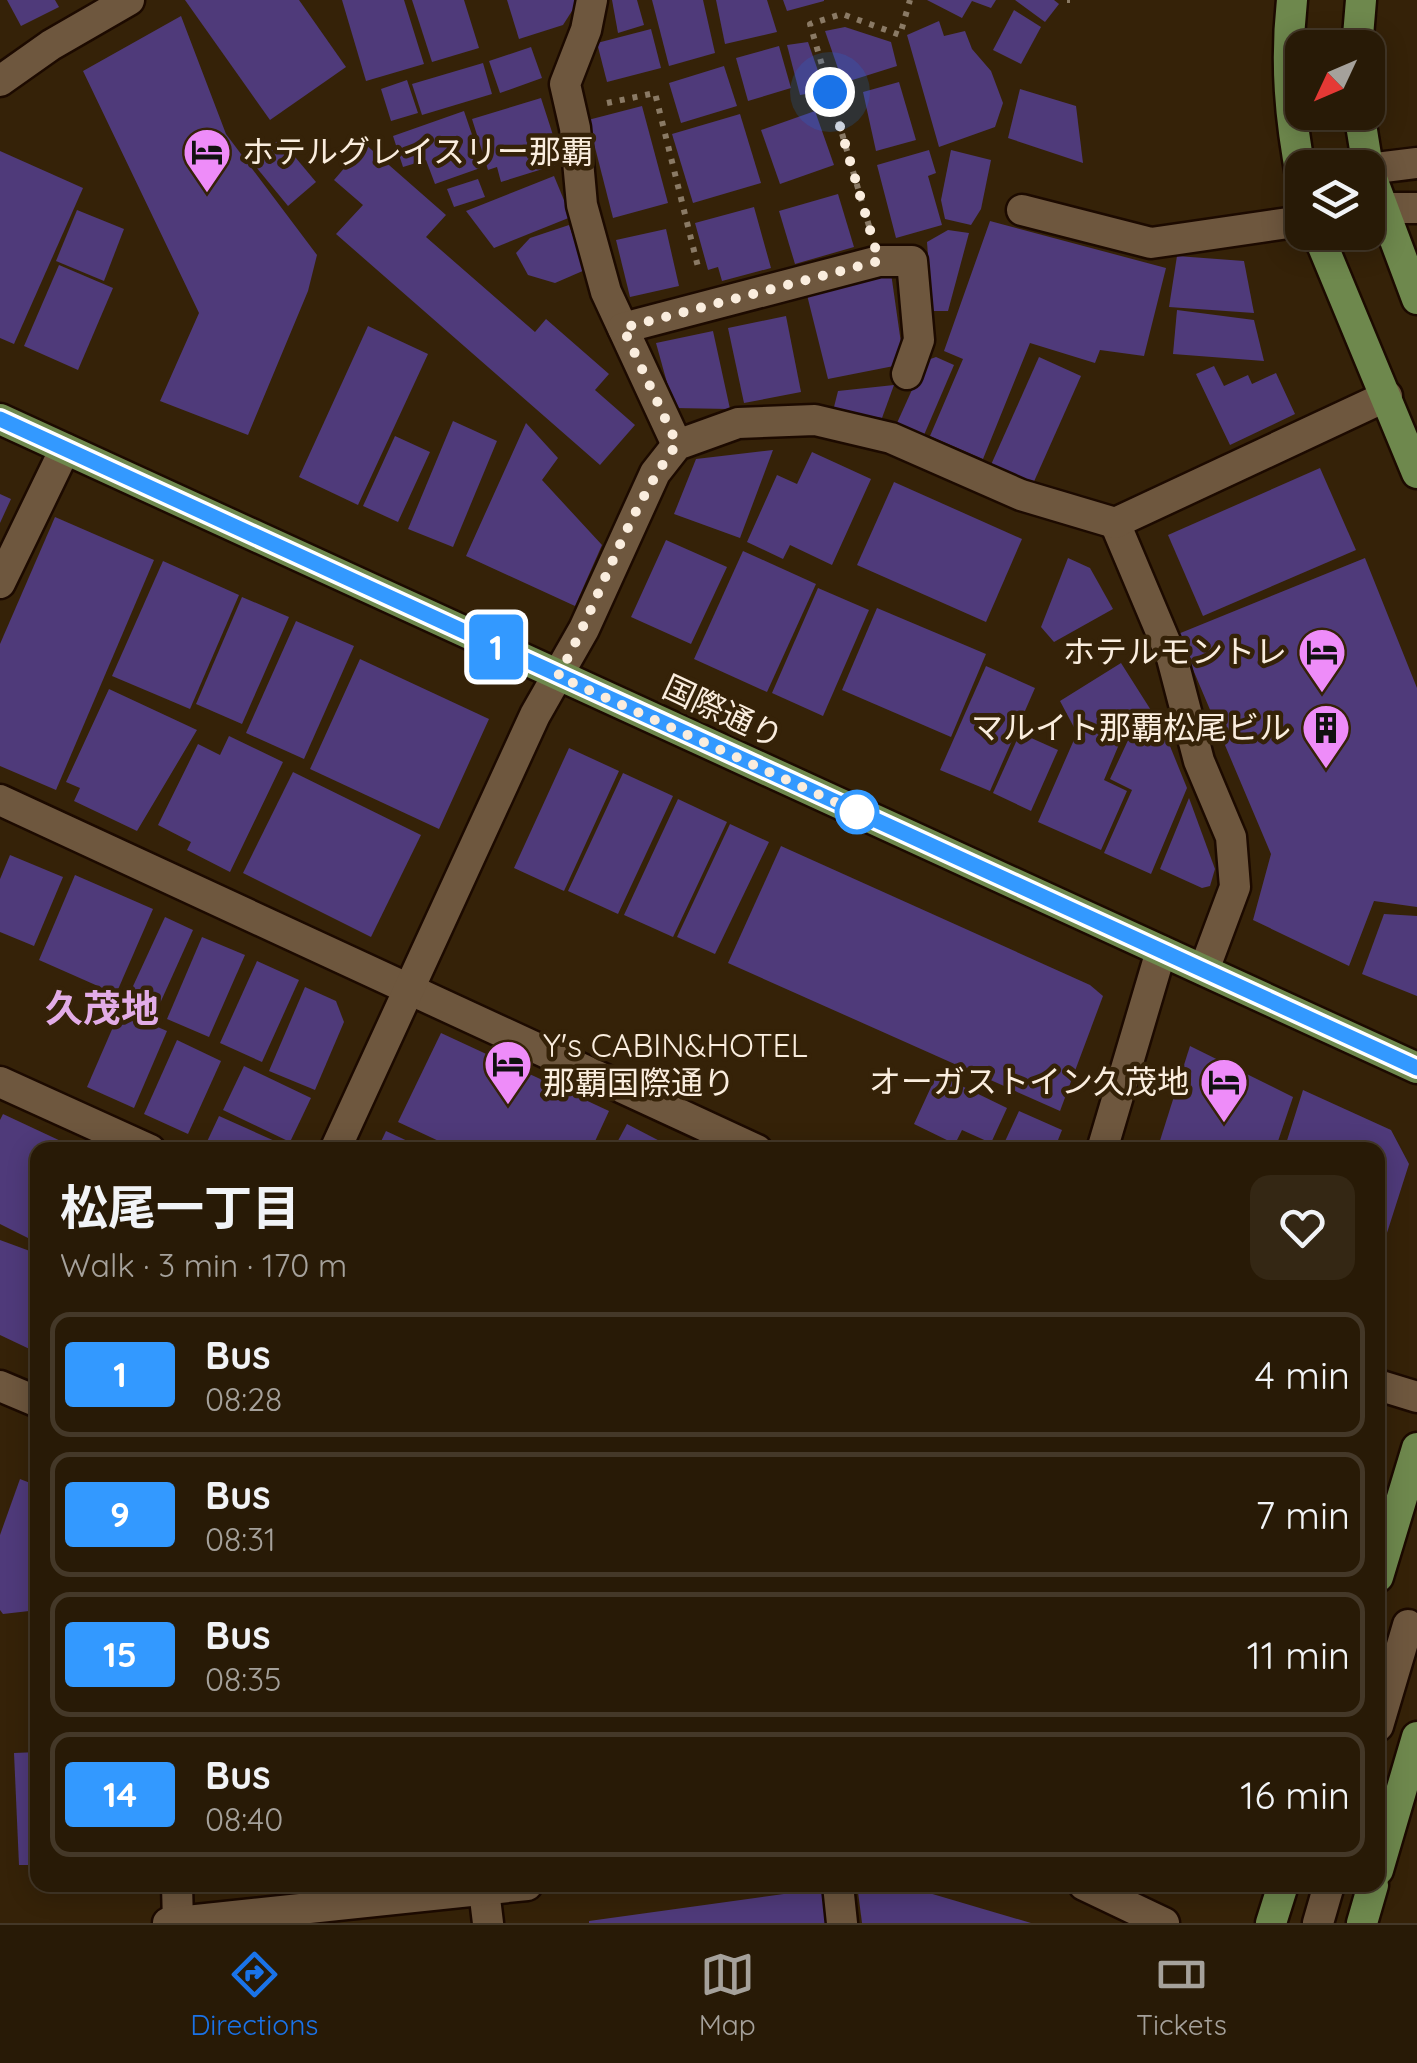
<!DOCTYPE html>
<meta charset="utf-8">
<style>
:root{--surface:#281a06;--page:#342714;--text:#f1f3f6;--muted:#a5a19b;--line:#443828;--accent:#1a73e8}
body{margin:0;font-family:Quicksand,"Noto Sans JP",sans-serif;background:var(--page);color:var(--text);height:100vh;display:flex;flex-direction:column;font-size:38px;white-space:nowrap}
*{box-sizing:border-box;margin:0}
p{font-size:32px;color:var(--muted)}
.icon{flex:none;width:55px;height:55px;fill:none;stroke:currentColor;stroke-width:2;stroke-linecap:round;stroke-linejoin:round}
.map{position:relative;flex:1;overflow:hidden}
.details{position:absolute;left:30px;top:1142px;width:1355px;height:750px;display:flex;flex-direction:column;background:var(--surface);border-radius:20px;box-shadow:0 5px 25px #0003,0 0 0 2px var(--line)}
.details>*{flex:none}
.badge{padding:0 20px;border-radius:8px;font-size:35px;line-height:65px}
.needle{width:65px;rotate:226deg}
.tools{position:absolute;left:1285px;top:30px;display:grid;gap:20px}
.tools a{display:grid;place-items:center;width:100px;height:100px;border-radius:20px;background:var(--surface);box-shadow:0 5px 25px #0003,0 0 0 2px var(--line);font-size:50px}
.you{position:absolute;width:50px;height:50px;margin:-25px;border:8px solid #fff;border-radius:50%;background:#1a73e8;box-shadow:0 0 0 15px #1a73e833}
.map>.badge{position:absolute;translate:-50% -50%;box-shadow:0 0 0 5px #fff}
.round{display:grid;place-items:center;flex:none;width:105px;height:105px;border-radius:20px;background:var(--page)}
.headline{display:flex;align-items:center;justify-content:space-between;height:170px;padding:0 30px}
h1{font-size:48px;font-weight:700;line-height:75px}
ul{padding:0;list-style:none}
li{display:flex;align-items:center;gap:30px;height:125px;margin:0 20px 15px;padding:0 10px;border:5px solid var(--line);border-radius:20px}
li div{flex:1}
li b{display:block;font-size:38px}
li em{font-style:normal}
li .badge{min-width:110px;font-weight:700;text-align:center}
.menu{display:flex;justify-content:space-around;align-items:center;height:140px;border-top:2px solid var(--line);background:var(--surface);font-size:28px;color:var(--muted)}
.menu a{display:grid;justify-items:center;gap:5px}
.menu .active{color:var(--accent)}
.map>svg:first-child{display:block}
</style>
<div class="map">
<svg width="1417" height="1923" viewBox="0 0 1417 1923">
<rect width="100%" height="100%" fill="#352208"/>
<!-- building -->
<g fill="#4f3a7a">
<path d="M7,0H55L59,7L21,26Z"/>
<path d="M185,0H299L346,67L270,120Z"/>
<path d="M342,0H404L424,64L366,81Z"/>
<path d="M412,0H464L479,48L432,62Z"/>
<path d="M507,0H579L563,25L519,39Z"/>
<path d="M612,0H637L644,25L618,33Z"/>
<path d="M652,0H703L715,53L669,66Z"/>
<path d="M716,0H767L777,32L725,44Z"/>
<path d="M783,0H824V1L787,11Z"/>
<path d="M927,0H996L991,8L972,1L962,18Z"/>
<path d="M1015,0H1054L1059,4L1045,22Z"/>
<path d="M1014,10L1041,27L1021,64L993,50Z"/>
<path d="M181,16L226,134L317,255L308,291L248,435L160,401L199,313L83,71Z"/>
<path d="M939,21L944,36L965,31L972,49L991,71L1003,103L995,127L939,147L907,35Z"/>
<path d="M845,27L891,42L897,66L843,83L825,31Z"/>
<path d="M651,29L661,68L607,82L597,43Z"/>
<path d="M808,42L825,91L800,95L787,45Z"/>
<path d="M779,46L791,88L748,101L736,58Z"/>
<path d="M531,47L542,78L500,93L489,61Z"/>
<path d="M483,63L492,94L422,115L412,84Z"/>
<path d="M724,66L737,106L681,123L669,83Z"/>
<path d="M407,80L418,113L391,121L381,89Z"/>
<path d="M899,82L916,140L876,151L863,92Z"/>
<path d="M1020,89L1076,106L1083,163L1008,138Z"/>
<path d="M541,98L562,163L501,182L497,167L488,170L472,119Z"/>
<path d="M642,106L668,203L613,218L588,120Z"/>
<path d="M464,111L483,167L435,184L426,160L403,167L393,136Z"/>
<path d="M815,111L834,165L780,184L761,130Z"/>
<path d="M740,114L761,183L693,203L672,134Z"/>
<path d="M280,139L316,182L288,206L252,162Z"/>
<path d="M365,144L446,215L426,237L535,332L546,319L609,374L595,390L635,425L600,465L336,234L363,205L334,180Z"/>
<path d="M929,150L936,173L928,176L942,225L896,238L877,165Z"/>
<path d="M951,150L991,160L981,209L971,225L945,219L941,200Z"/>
<path d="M0,151L83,188L14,344L0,338Z"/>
<path d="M554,176L571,217L494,248L466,211Z"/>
<path d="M478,179L485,197L454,207L447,189Z"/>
<path d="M838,194L854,247L795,264L779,211Z"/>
<path d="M754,207L771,268L722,281L718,267L708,270L695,223Z"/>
<path d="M77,210L124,229L104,281L56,261Z"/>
<path d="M990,221L1166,268L1144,356L1100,350L1095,363L1030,343L983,459L930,436L963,359L944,351Z"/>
<path d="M569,225L585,270L555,283L528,275L516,253L530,238Z"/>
<path d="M666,229L679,286L630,297L616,240Z"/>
<path d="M948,230L969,233L948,311H932L927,242Z"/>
<path d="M1177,256L1244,261L1254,313L1169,307Z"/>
<path d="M59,265L113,288L78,370L24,346Z"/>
<path d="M891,273L904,364L828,379L807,295Z"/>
<path d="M1177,310L1254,320L1264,361L1173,354Z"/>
<path d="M786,316L801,392L744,403L728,328Z"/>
<path d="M368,326L428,354L358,505L299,477Z"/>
<path d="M713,331L730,409L674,408L656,343Z"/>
<path d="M936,357L954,365L924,435L897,423L925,361Z"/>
<path d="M1039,357L1081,376L1032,486L990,467Z"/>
<path d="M1214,366L1224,386L1248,375L1252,384L1276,373L1295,414L1230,445L1196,374Z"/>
<path d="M894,385L882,418L833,411L838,391Z"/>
<path d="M453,421L497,441L453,547L408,529Z"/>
<path d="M526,423L558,458L542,480L602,545L575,606L466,556Z"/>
<path d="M395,436L430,452L398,522L363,506Z"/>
<path d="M773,450L740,538L674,514L696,459Z"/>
<path d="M812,452L871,479L832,565L790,545L783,559L747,542L777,475L797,484Z"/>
<path d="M1320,468L1356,550L1203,616L1168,535Z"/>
<path d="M894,482L1022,539L986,622L857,565Z"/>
<path d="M0,494L11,499L0,523Z"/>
<path d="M55,517L154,560L56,790L0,766V644Z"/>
<path d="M666,540L727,567L691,644L631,617Z"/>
<path d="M743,551L816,584L767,692L694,659Z"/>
<path d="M1068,558L1090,568L1113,609L1054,642L1041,627Z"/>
<path d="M1365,558L1417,688V907L1374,901L1349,966L1253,920L1271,854L1178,634Z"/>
<path d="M163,561L239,595L190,709L112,676Z"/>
<path d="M818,588L869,610L823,716L772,693Z"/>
<path d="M242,597L289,617L242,724L196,704Z"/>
<path d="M877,608L986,654L951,737L842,690Z"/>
<path d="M296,621L354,646L304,759L246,733Z"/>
<path d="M360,659L489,719L439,829L310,769Z"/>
<path d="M1121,663L1154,715L1111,739L1120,742L1104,780L1127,791L1101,850L1038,822L1077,733L1060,701Z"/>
<path d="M986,666L1035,688L990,791L940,770Z"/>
<path d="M109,689L197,730L137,831L74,801L80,788L66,782Z"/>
<path d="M1161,724L1187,788L1151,874L1104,853L1132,790L1110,779L1130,736Z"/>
<path d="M1020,733L1058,750L1031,811L993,793Z"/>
<path d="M229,736L283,762L230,872L187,850L191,842L158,825L198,744L220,755Z"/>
<path d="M569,748L619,771L564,891L514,868Z"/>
<path d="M293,772L421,835L371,937L243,873Z"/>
<path d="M623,773L673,796L618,914L568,891Z"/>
<path d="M1189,798L1215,869L1210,886L1202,888L1160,869Z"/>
<path d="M678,799L727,822L673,937L624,915Z"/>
<path d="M730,824L769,842L715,954L677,937Z"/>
<path d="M781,846L1090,985L1103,996L1060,1111L728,963Z"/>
<path d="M10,855L63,877L34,946L0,932V879Z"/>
<path d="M75,875L153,909L116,994L39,960Z"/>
<path d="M1384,914L1417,916V996L1362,974Z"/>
<path d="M165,917L193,930L157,1010L128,997Z"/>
<path d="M202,937L245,955L209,1037L167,1019Z"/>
<path d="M257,961L299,980L262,1062L220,1043Z"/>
<path d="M305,987L336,1001L344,1022L315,1090L269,1071Z"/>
<path d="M120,1011L167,1031L134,1108L87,1087Z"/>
<path d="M441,1033L609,1111L591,1150H458L398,1122Z"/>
<path d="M177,1040L221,1061L188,1134L144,1114Z"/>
<path d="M1190,1046L1293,1097L1275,1150H1157Z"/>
<path d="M244,1066L311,1098L290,1142L223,1110Z"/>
<path d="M937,1074L1007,1108L991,1143L962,1130L955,1144L914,1124Z"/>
<path d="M1303,1090L1391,1130L1409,1164L1378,1261V1150H1284Z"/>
<path d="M1019,1111L1062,1130L1054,1150H1001Z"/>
<path d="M3,1114L80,1150H38V1243L0,1224V1120Z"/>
<path d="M219,1116L286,1146L284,1150L204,1148Z"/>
<path d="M627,1124L677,1150H613Z"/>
<path d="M386,1131L427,1150H377Z"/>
<path d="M0,1240L38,1254V1353L0,1335Z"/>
<path d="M20,1479L38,1486V1610L3,1614L0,1610V1535Z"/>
<path d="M38,1752V1865H19L14,1753Z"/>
<path d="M876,1885H902L1031,1923H862L858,1892Z"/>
<path d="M834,1887L840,1923H589V1921Z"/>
</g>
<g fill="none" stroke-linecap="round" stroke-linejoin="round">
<!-- minor casing -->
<g stroke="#1c0a00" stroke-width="35">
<g id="minor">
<path d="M592,0L586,30L565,84L575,128L582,205L606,292L677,445"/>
<path d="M0,81L51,45L129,0"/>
<path d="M1368,169L1417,163"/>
<path d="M1368,208H1417"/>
<path d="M1022,210L1151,243L1302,221"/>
<path d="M623,328L879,261H912L919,340L907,374"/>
<path d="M1115,523L1172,658L1199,761L1231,837L1235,887L1204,970"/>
<path d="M0,583L65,449"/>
<path d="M0,800L757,1150"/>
<path d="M0,1082L150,1150"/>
<path d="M335,1150L535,715L584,629L655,473L677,445L738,423L815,420L891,438L1021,495L1115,523L1387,396"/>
<path d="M1102,1150L1161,951"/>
<path d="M1378,1385L1417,1397"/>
<path d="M0,1386L38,1402"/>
<path d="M1378,1726L1408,1625"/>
<path d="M177,1885L178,1923"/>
<path d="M838,1885L842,1923"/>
<path d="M1084,1885L1164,1923"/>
<path d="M484,1890L488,1923"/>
<path d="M168,1923L527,1885"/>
<path d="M1318,1923L1329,1885"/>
</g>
</g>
<!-- major casing -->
<g stroke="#1c0a00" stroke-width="35">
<g id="major">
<path d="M1292,0C1285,63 1290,119 1302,181"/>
<path d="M1357,48L1361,0"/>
<path d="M1359,112L1368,168L1417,299"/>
<path d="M1317,232L1417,473"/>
<path d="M0,419L1417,1068"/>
<path d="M1378,1577L1417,1448"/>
<path d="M1378,1870L1417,1737"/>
<path d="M1271,1923L1283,1885"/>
<path d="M1362,1923L1373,1885"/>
</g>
</g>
<!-- path -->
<g stroke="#8a7a65" stroke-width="6" stroke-dasharray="5 8" stroke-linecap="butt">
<path d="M1067,0H1070"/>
<path d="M607,103L655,93L699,271"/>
<path d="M869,226L810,24L842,14L900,35L910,0"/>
</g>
<!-- minor -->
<use href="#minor" stroke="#6e573e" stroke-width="30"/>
<!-- major -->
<use href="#major" stroke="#6e884d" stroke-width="30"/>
</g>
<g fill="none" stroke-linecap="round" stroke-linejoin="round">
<!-- line casing -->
<g stroke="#fff" stroke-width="22">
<path id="line" d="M0,419L1417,1068"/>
</g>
<!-- line -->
<use href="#line" stroke="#39f" stroke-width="15"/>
<!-- walk -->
<path stroke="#faedde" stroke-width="10" stroke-dasharray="0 18" d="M830,92L879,261L623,328L677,444C626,512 600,601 558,676L866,816L857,812"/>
</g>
<!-- icons -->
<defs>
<g id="hotel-pin" transform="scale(2.5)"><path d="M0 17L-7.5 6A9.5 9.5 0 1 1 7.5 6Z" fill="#ee8cf9" stroke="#352208"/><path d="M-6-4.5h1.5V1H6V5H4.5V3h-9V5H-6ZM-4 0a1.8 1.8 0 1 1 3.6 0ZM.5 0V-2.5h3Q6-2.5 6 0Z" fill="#111"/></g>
<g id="building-pin" transform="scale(2.5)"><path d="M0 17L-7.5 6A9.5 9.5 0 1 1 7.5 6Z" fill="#ee8cf9" stroke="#352208"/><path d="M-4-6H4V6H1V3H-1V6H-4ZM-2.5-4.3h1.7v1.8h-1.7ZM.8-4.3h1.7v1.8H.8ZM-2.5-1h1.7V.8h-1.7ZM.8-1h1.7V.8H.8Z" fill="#111"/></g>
</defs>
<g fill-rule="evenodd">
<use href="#hotel-pin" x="207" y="152"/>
<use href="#hotel-pin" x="1322" y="652"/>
<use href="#building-pin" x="1326" y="728"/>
<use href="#hotel-pin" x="508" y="1064"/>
<use href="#hotel-pin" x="1224" y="1082"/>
</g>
<!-- markers -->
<circle fill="#fff" stroke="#39f" stroke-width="5" cx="857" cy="812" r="20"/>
<g text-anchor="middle" stroke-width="9" stroke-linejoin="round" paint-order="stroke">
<!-- poi labels -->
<g font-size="32" fill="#faedde" stroke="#352208" text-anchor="end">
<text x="242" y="163" text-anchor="start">ホテルグレイスリー那覇</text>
<text x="1287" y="663">ホテルモントレ</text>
<text x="1291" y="739">マルイト那覇松尾ビル</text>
<text x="543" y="1057" text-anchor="start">Y's CABIN&amp;HOTEL<tspan x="543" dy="37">那覇国際通り</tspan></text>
<text x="1189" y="1093">オーガストイン久茂地</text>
</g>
<!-- street labels -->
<g font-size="32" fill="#faedde" stroke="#352208">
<text transform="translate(723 712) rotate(25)" y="11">国際通り</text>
</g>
<!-- quarter labels -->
<g font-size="38" font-weight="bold" fill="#e2ace7" stroke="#352208">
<text x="102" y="1022">久茂地</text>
</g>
</g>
</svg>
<div class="tools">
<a><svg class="needle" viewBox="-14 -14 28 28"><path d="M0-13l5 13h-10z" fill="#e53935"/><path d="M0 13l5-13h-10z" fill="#a5a19b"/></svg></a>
<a><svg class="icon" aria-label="layers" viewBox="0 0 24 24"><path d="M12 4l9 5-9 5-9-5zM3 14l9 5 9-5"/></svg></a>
</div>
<div class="you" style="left:830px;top:92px"></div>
<b class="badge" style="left:496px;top:647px;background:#39f;color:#fff">1</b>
<section class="details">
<div class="headline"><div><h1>松尾一丁目</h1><p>Walk · 3 min · 170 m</p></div><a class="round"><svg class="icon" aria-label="heart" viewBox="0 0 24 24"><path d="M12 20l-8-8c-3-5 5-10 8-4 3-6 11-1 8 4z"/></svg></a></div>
<ul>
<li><span class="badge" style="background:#39f;color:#fff">1</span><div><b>Bus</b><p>08:28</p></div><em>4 min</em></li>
<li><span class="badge" style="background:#39f;color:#fff">9</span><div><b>Bus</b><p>08:31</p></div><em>7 min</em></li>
<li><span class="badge" style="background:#39f;color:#fff">15</span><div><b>Bus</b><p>08:35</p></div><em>11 min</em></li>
<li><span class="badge" style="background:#39f;color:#fff">14</span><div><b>Bus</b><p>08:40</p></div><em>16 min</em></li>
</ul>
</section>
</div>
<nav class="menu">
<a class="active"><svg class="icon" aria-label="directions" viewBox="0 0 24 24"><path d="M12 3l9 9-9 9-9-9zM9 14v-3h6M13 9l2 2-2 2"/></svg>Directions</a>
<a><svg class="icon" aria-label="map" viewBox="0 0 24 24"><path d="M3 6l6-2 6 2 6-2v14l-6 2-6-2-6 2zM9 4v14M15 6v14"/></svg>Map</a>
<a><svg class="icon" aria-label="tickets" viewBox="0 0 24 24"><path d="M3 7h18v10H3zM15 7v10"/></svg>Tickets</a>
</nav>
